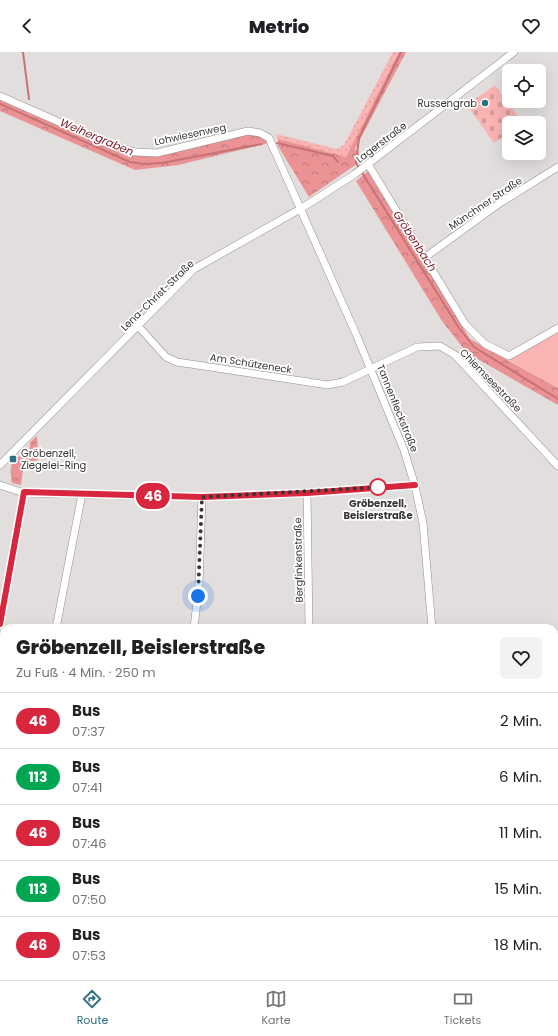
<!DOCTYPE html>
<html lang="de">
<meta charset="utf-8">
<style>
:root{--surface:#fff;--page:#f2f2f2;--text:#202124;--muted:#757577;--line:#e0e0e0;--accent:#2d7181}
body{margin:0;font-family:Poppins,sans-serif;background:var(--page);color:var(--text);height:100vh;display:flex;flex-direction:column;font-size:15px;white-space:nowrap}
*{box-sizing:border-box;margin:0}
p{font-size:13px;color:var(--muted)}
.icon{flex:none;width:22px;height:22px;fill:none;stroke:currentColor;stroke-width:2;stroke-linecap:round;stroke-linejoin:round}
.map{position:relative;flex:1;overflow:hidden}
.drawer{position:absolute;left:0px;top:572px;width:558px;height:356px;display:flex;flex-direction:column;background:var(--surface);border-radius:12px 12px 0 0;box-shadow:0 4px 16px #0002}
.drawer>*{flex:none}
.badge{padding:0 8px;border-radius:13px;font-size:14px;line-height:26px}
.tools{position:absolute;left:502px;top:12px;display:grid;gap:8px}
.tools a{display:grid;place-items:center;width:44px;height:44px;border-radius:6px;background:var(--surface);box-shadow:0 4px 16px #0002;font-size:20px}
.you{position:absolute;width:20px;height:20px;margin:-10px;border:3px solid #fff;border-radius:50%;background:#1a73e8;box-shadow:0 0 0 6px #1a73e833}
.map>.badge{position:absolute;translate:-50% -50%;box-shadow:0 0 0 2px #fff}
.round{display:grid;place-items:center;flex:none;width:42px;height:42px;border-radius:6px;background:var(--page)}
.overview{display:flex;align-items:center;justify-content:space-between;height:68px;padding:0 16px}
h1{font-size:19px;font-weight:800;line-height:30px}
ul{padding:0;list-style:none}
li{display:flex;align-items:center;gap:12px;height:56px;padding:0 16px;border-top:1px solid var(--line)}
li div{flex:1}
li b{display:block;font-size:15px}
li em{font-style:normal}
li .badge{min-width:44px;font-weight:700;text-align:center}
header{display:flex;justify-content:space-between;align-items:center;height:52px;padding:0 16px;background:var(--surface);font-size:18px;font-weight:800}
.tabs{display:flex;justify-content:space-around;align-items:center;height:56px;border-top:1px solid var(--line);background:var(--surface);font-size:11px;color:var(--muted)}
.tabs a{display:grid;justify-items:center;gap:2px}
.tabs .on{color:var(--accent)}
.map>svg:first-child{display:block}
</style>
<header><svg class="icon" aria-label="back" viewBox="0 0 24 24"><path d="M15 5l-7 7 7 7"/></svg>Metrio<svg class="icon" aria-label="heart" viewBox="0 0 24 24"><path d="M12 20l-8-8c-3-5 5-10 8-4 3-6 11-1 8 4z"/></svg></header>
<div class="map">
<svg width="558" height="928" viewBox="0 0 558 928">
<defs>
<pattern id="grass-dots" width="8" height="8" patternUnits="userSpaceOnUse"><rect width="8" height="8" fill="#fab4b4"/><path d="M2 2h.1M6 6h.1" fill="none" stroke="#d79b9b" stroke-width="1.8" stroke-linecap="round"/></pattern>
<pattern id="forest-crowns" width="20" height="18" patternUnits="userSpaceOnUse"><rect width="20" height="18" fill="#eb9394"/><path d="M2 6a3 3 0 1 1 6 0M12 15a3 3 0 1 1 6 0" fill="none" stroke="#bf797a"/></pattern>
<pattern id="cemetery-stones" width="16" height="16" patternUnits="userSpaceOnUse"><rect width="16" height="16" fill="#fab4b4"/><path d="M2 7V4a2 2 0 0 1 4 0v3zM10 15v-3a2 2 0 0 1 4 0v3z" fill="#d79b9b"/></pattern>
</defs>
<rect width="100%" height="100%" fill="#e3dede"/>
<!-- grass -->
<path fill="url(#grass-dots)" d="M393,0H399L346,106L278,87L276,82L337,97L344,93Z"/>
<!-- forest -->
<g fill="url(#forest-crowns)">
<path d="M399,0H406L355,97L364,107L309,145L278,94V87L346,105Z"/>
<path d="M0,47L122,100L142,104L155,103L246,82L266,86L268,91L178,113L135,118L0,59Z"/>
<path d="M368,119L470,287L558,336V353L467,301L442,269L356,129Z"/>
<path d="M37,384L38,408L24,410L21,433L12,431C10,419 9,413 17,404L24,406L29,404L30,390Z"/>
</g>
<!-- cemetery -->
<g fill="url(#cemetery-stones)">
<path d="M495,33L523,71H509V81L494,91L467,53Z"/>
<path d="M0,901L4,902V924H163L172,925V928H0Z"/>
</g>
<!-- park -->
<path fill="#fab4b4" d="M558,279V336L509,308Z"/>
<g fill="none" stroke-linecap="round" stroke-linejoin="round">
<!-- stream -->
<g stroke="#c77274" stroke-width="2">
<path d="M23,0L29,47"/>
<path d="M0,52L130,110L144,112L162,111L262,92"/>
<path d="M277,91L333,104L338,110"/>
<path d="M359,116L356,111L359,86L401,0"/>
<path d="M361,119L459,276L474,295L558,347"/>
</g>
<!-- minor casing -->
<g stroke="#938f8f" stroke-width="8">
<g id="minor">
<path d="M0,44L111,93L135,100L157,101L248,79L260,81L269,86L356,282L404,398L415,434L423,471L432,576"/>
<path d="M368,112L465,272L485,292L509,304L558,276"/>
<path d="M424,206L500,151L558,115"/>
<path d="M138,274L166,305L177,310L328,333L343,330L417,295L440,294L455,303L558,414"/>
<path d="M0,413L194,217L302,156L355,122L514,0"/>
<path d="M0,433L24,441L202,445L307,441L415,433"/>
<path d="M307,441L309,576"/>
<path d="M0,572L24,441"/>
<path d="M56,576L82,442"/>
<path d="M194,576L199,532L202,445"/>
<path d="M0,599H4"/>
<path d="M554,659H558"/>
<path d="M0,744L4,727"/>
<path d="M0,897H4"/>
<path d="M188,924L214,928"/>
<path d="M471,924L472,928"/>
<path d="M521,924L522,928"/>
</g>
</g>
<!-- minor -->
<use href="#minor" stroke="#fff" stroke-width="7"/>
</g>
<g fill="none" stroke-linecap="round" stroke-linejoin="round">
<!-- line casing -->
<g stroke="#fff" stroke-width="9">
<path id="line" d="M0,572L24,440L202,445L307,441L415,433"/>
</g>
<!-- line -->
<use href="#line" stroke="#d7263d" stroke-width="6"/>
<!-- walk -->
<path stroke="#363434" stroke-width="4" stroke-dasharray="0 7.2" d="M198,544L202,445L383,435H378"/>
</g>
<!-- markers -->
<g fill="#2d7181" stroke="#fff" stroke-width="1.5">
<circle cx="485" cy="51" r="4"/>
<rect x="9" y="403" width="8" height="8" rx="2"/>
</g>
<circle fill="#fff" stroke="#d7263d" stroke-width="2" cx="378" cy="435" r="8"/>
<g text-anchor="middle" stroke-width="3.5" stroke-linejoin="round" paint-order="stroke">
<!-- poi labels -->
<g font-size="10" fill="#363434" stroke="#fff" text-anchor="end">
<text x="477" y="55">Russengrab</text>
<text x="21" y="405" text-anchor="start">Gröbenzell,<tspan x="21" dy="12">Ziegelei-Ring</tspan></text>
</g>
<!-- street labels -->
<g font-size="10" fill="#363434" stroke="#fff">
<text transform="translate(190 82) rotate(-12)" y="4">Lohwiesenweg</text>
<text transform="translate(381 90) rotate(-37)" y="4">Lagerstraße</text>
<text transform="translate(485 151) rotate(-34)" y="4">Münchner Straße</text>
<text transform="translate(157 243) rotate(-44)" y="4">Lena-Christ-Straße</text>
<text transform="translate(251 311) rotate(9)" y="4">Am Schützeneck</text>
<text transform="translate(491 328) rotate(46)" y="4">Chiemseestraße</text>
<text transform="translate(398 356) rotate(68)" y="4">Tannenfleckstraße</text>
<text transform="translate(298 508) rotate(-91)" y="4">Bergfinkenstraße</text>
</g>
<!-- stop labels -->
<g font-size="10" font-weight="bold" fill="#363434" stroke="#fff">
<text x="378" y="455">Gröbenzell,<tspan x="378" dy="12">Beislerstraße</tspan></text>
</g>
<!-- water labels -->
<g font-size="11" font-style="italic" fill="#7b1223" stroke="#fff">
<text transform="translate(97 85) rotate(23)" y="4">Weihergraben</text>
<text transform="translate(415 189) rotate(57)" y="4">Gröbenbach</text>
</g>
</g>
</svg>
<div class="tools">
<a><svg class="icon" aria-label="locate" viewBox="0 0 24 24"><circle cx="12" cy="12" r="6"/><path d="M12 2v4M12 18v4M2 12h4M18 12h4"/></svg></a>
<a><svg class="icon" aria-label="layers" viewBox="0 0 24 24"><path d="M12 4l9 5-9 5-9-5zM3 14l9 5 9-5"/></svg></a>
</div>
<div class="you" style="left:198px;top:544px"></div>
<b class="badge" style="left:153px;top:444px;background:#d7263d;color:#fff">46</b>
<section class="drawer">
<div class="overview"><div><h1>Gröbenzell, Beislerstraße</h1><p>Zu Fuß · 4 Min. · 250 m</p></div><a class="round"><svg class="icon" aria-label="heart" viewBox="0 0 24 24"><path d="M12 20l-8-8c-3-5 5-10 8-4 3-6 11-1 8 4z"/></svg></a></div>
<ul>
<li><span class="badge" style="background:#d7263d;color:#fff">46</span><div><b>Bus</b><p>07:37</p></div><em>2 Min.</em></li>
<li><span class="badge" style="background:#00a651;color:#fff">113</span><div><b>Bus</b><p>07:41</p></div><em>6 Min.</em></li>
<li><span class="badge" style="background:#d7263d;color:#fff">46</span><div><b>Bus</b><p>07:46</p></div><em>11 Min.</em></li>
<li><span class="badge" style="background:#00a651;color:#fff">113</span><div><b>Bus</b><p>07:50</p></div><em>15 Min.</em></li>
<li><span class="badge" style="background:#d7263d;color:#fff">46</span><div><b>Bus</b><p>07:53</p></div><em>18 Min.</em></li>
</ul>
</section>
</div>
<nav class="tabs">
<a class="on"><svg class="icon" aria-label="directions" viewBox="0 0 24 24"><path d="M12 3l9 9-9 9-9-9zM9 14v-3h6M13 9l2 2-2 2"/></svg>Route</a>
<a><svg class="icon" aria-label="map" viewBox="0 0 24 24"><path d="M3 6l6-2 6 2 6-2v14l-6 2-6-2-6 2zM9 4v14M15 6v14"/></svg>Karte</a>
<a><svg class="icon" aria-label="tickets" viewBox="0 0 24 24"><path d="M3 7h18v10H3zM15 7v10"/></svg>Tickets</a>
</nav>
